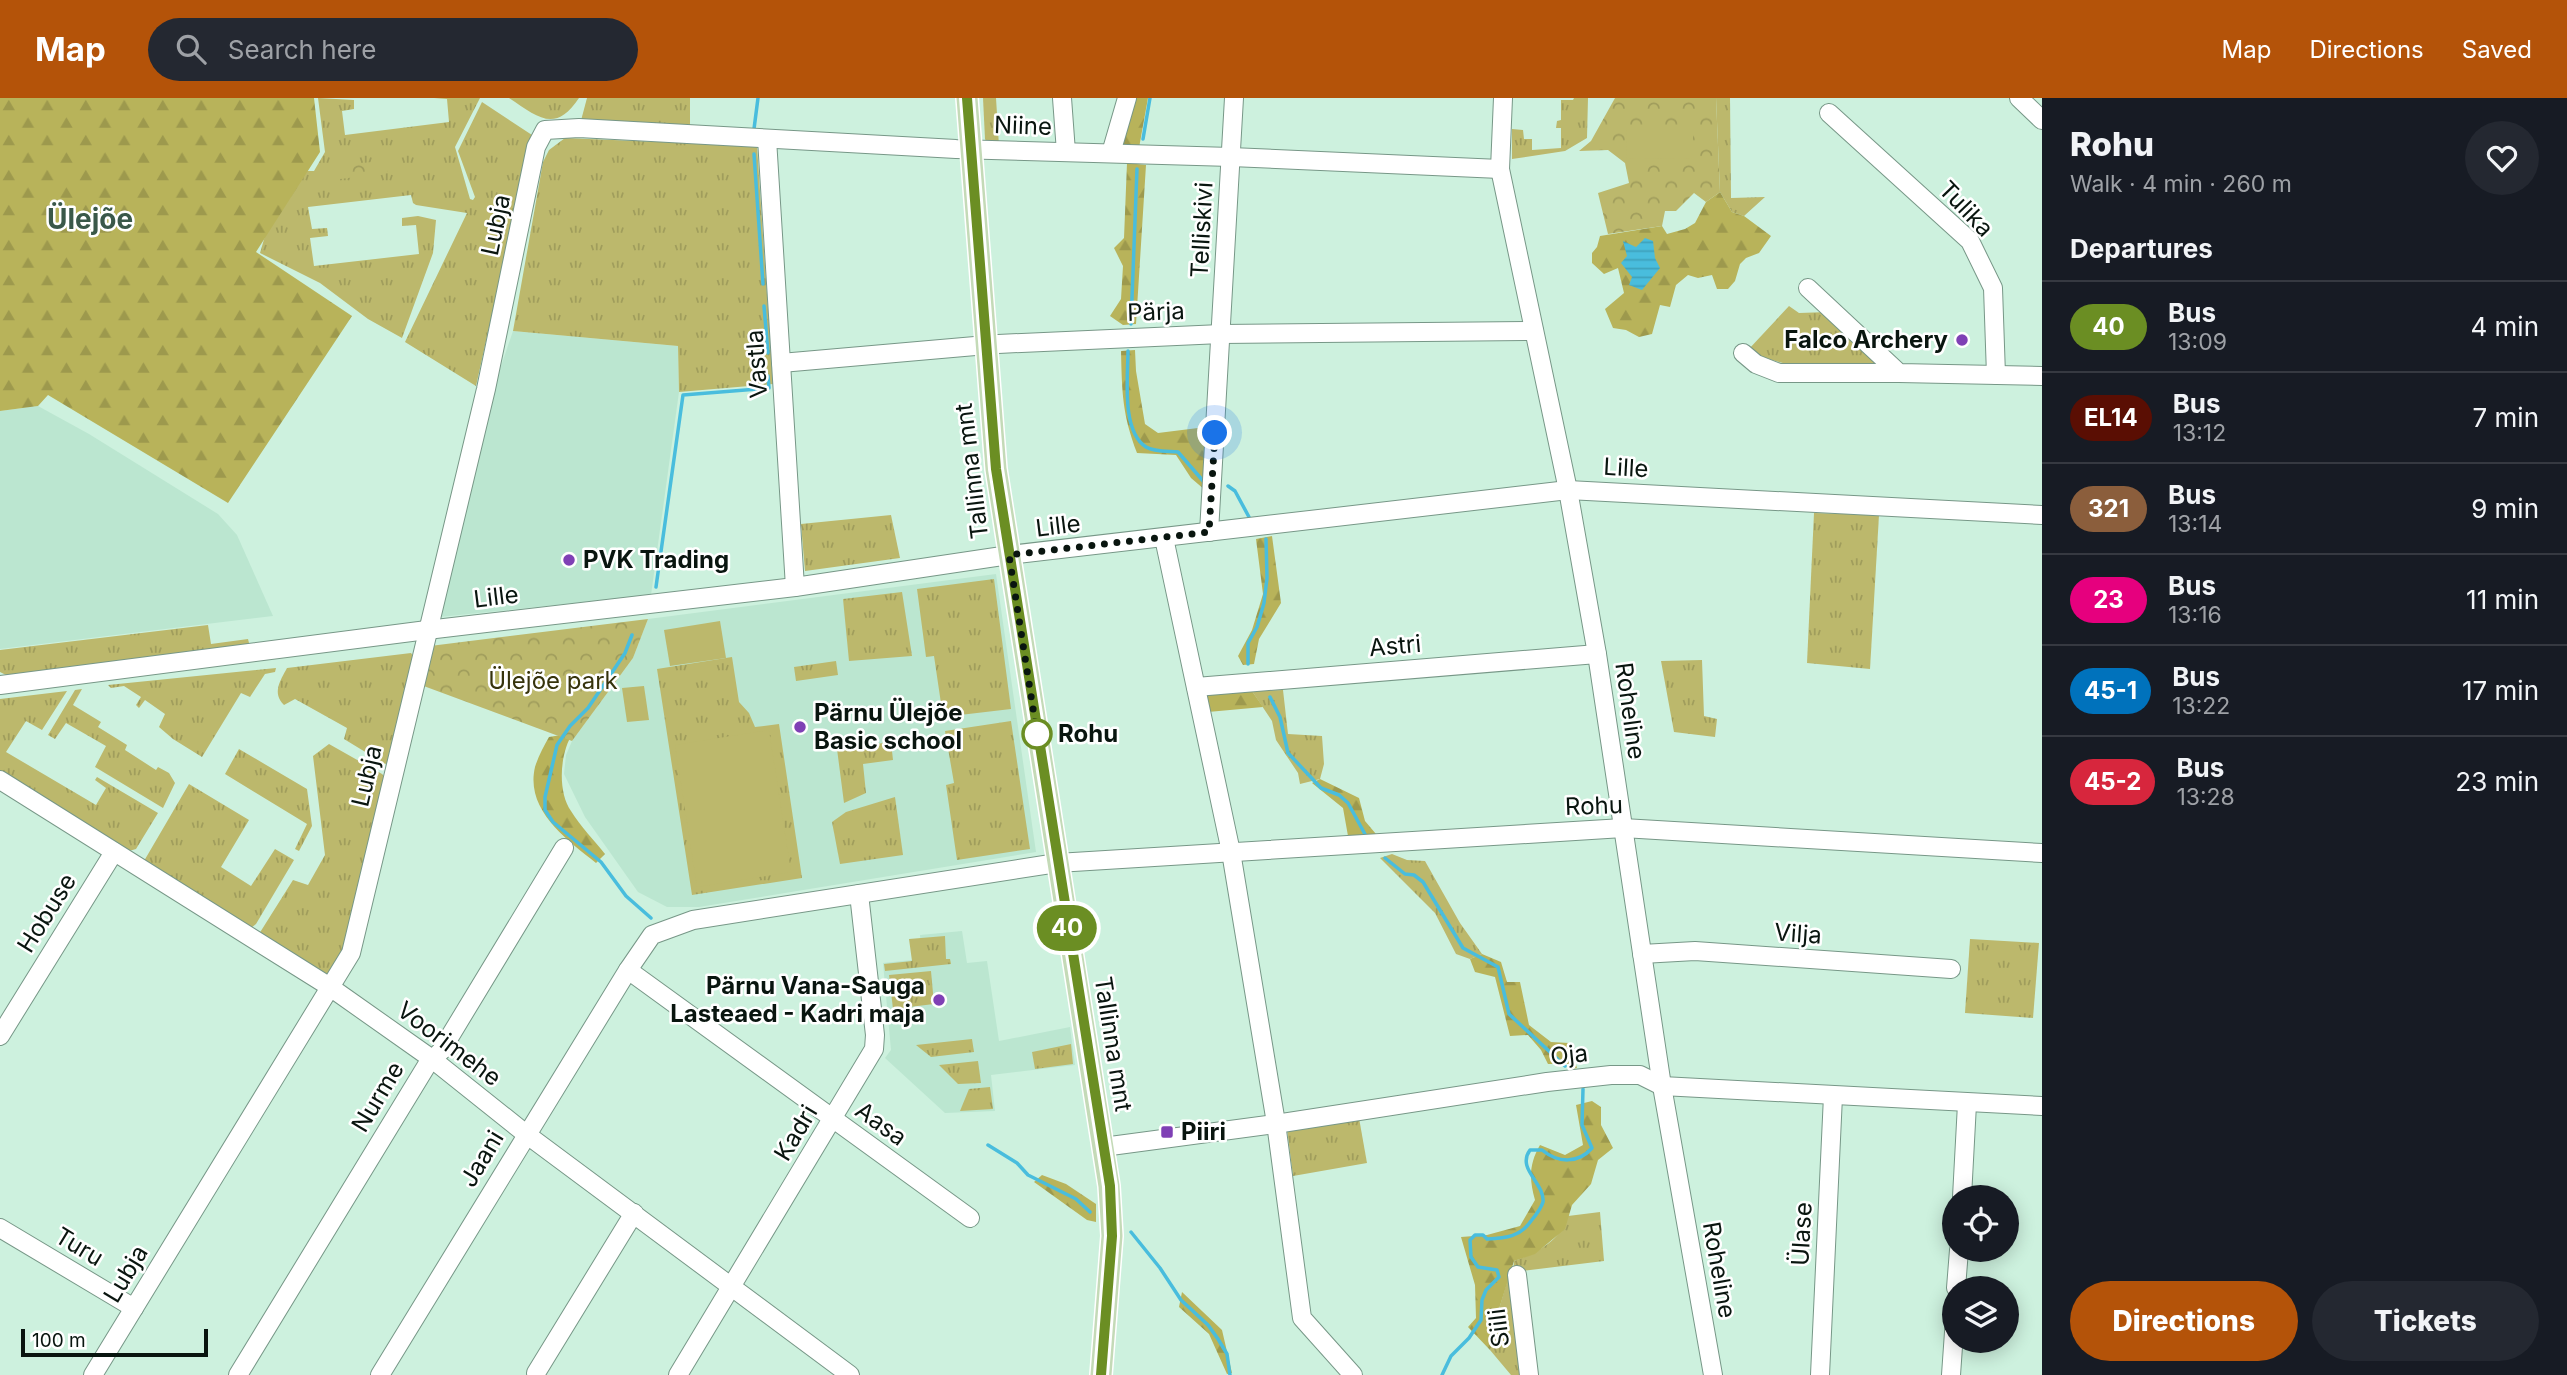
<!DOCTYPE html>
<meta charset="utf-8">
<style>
:root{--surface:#171b24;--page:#242831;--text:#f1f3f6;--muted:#9ea1a6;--line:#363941;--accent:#b45309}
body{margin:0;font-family:Inter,sans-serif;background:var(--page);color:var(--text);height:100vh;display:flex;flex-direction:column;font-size:26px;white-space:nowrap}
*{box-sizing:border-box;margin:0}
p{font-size:23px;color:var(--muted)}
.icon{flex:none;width:38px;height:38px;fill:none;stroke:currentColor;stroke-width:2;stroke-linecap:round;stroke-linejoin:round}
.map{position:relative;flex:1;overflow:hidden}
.side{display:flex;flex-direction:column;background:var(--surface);width:525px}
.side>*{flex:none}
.badge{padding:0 14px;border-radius:23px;font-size:24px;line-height:46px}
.buttons{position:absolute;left:1942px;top:1087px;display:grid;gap:14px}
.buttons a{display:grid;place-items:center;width:77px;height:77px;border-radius:50%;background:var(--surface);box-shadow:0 4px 18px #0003;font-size:35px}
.scale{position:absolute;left:21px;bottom:18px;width:187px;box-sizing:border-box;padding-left:7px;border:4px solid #09150f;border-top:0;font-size:19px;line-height:24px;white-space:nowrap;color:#09150f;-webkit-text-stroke:5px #fff;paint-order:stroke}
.you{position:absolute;width:35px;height:35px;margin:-18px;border:5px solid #fff;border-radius:50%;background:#1a73e8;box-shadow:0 0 0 10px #1a73e833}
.map>.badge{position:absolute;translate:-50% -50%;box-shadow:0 0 0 4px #fff}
h2{padding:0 28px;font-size:26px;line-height:63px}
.round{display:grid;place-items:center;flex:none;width:74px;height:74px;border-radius:37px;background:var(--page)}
.head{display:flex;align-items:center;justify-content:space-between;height:119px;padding:0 28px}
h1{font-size:33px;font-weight:800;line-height:52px}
.primary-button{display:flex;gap:14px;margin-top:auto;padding:14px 28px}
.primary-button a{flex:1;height:80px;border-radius:42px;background:var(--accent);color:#fff;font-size:28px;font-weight:800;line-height:80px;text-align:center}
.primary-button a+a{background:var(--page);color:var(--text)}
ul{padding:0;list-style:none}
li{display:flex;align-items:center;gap:21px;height:91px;padding:0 28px;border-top:2px solid var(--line)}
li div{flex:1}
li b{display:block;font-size:26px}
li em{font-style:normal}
li .badge{min-width:77px;font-weight:700;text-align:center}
header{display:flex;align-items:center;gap:42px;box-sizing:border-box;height:98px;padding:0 35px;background:var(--accent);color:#fff}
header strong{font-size:33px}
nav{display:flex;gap:38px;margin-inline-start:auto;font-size:24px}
.search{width:490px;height:63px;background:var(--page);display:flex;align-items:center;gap:18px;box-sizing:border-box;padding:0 24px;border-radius:38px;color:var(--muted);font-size:26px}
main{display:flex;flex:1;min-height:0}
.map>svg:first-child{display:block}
</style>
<header>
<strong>Map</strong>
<div class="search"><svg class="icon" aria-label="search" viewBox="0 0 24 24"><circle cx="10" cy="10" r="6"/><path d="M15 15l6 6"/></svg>Search here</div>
<nav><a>Map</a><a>Directions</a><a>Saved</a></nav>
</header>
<main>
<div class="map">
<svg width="2042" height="1277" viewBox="0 0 2042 1277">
<defs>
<pattern id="grass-tufts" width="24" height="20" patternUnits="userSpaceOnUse" patternTransform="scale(1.75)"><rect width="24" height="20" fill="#bcb86c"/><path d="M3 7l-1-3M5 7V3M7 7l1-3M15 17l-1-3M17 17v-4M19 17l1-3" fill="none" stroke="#a09d5c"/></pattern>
<pattern id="forest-firs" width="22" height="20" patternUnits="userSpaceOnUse" patternTransform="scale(1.75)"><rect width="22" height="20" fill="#b8b35a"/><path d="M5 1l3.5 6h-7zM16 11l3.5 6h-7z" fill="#9d994d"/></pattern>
<pattern id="park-crowns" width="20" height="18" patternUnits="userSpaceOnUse" patternTransform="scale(1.75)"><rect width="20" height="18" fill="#bcb86c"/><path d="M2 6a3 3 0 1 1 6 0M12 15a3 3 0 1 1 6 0" fill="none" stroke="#a09d5c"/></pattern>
<pattern id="water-rules" width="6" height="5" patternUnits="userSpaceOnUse" patternTransform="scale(1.75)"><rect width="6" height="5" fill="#49bddd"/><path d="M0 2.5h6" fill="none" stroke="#3ea2bc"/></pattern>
</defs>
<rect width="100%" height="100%" fill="#cdf1de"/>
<!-- built -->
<g fill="#bbe6d0">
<path d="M513,233L678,248L679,294L651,497L440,519L499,274Z"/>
<path d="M38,308L89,336L218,416L237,437L273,518L0,551V313Z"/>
<path d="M996,476L1036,754L699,809H667L638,794L585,719L564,676L566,657L572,643L633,560L648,521Z"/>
<path d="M962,833L967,865L987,863L999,943L1070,929L1075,967L991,977L995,1013L945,1015L885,960L891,952L883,865L922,861L920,837Z"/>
</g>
<!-- grass -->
<g fill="url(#grass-tufts)">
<path d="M318,0L354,2V11L342,13L345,37L449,24L447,1L434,0H480L455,49L470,101L473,102L475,99L458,53L482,4L532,37L476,288L405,244L467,115L416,107L413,105L411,97L308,109L312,131L327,130L328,138L310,140L314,168L419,156L416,127L402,128V120L418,118L436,122L433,155L402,240L368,221L320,185L260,155L265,138L293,73H314L325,54Z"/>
<path d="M509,0H579C555,36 538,19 509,0Z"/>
<path d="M587,0H690V36L579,30Z"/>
<path d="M983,0H996L999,48H989L985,41Z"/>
<path d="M1574,0H1588L1587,40L1565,53L1512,61V31L1523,32L1524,41H1532V52L1561,50V30H1556L1557,23L1561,22V2H1573Z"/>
<path d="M1716,0H1730L1731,100L1765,99L1744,118L1732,114L1720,94Z"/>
<path d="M565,40L757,48L773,286L679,294L678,248L513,233L543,64L549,52Z"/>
<path d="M1789,208L1799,215L1828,214L1879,264L1874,269C1828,269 1790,274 1748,252Z"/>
<path d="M1814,415L1879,417L1870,571L1807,565Z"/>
<path d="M891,417L900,460L805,473L801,426Z"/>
<path d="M994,481L1011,611L943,619L934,558L926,559L917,491Z"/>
<path d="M902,494L912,558L849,563L843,501Z"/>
<path d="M208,527L211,546L248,541L249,545L242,549L8,578L0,574V552Z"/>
<path d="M411,555L414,559L388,665L385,666L344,641L347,630L295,601L284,607C272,595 280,583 287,570Z"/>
<path d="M732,559L739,604L749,615L755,629L779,626L802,780L692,797L657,571Z"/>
<path d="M1702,562L1704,618L1717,621L1715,639L1674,634L1661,563Z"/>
<path d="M836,563L838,577L796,583L794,569Z"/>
<path d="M276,570L275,574L265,576L250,599L241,595L202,659L173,641L159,629L165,616L145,602L139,610L136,607L141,599L124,588L111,590L108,587Z"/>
<path d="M82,591L73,607L101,624L98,629L127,647L125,652L156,672L158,669L169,675L175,685L163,710L95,669L106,648L66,625L55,641L48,637L75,592Z"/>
<path d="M1283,592L1288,636L1322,638L1324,666L1320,681L1300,686L1298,675L1276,642L1272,623L1252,593Z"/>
<path d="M67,593L42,632L26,623L6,654L96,707L106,690L95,682L97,679L158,715L136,751L129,753L0,673V601Z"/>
<path d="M1011,623L1030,751L957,762L946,687L954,685L945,633Z"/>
<path d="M891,644L893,662L863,666L866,695L844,705L837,651Z"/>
<path d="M329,646L382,676L387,682L347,850L334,874L327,876L259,836L293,782L308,787L325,757L313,658Z"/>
<path d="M239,651L307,691L312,728L299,753L295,751L307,726L225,676Z"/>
<path d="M189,686L249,722L221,769L251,788L275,751L294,762L256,826L251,830L144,763Z"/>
<path d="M895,699L903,757L840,766L832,724L846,714Z"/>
<path d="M1392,756L1407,762L1425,763L1460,825L1482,856L1470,861L1456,856L1435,815L1380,760Z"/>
<path d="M945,838L946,861H950L951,866L885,873L884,866L912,863L909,841Z"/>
<path d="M1970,841L2039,845L2033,920L1965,915Z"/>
<path d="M931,873L934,906L893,911L889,877Z"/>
<path d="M972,941L974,954L931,959L916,947Z"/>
<path d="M1071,946L1073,966L1035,971L1032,954Z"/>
<path d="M978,963L981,985L958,986L939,967Z"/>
<path d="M990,989L993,1011L960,1013L969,991Z"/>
<path d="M1359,1020L1367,1065L1293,1078L1287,1031Z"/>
<path d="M1600,1114L1604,1163L1513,1174L1523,1277H1511L1490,1252L1501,1228L1499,1211L1509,1177L1513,1174L1514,1163C1537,1155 1561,1142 1568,1118Z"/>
</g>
<!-- forest -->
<g fill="url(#forest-firs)">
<path d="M0,0H314L320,54L256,154L352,218L228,405L48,297L38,308L0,313Z"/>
<path d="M1130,0H1148L1139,50L1117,48Z"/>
<path d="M1127,65L1146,67L1136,226L1123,227L1110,218L1121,201L1123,168L1114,150L1124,140Z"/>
<path d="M1720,94L1732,114L1744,118L1771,138L1759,155L1746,160L1740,166L1735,183L1728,191H1717L1712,177L1698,180L1688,177L1676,187L1670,209L1660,207L1652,236L1639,239L1626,232L1613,230L1605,211L1624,195L1618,170L1604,176L1592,165V155L1597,149L1600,138L1662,128L1667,136L1685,131L1695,125L1706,104Z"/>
<path d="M1135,252L1136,273L1145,326L1158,335L1206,329L1204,359L1205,392L1191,380L1176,357L1137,355C1122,316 1122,294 1121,253Z"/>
<path d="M1272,438L1281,505L1259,541L1254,566L1243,567L1238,558L1252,532L1263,496L1256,441Z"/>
<path d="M1252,593L1263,609L1208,614L1206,595Z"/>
<path d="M573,635C560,654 557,693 571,713C580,728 594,742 605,756L596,765C566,741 525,712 535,669C538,659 544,648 549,639Z"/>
<path d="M1320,681L1359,700L1365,723L1376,736L1348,738L1343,710L1312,685Z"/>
<path d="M1482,856L1501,864L1507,884H1520L1529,927L1551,944L1569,945L1577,970L1572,971L1570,966H1548L1541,952L1528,937L1510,938L1495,879L1475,874L1470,861Z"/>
<path d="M1592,1003L1601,1009V1027L1613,1050L1598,1062L1591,1086L1572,1107L1565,1131L1535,1156L1514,1163L1499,1211L1501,1228L1490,1252L1468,1229L1476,1220L1475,1187L1461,1139L1487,1137L1520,1128L1535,1102C1529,1081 1529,1066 1540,1047L1565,1057L1583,1047L1576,1007Z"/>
<path d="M1042,1077L1066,1086L1096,1106V1124L1087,1122L1034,1084Z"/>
<path d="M1182,1194L1222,1232L1232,1275L1227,1276L1209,1236L1179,1209Z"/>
</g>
<!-- park -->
<g fill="url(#park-crowns)">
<path d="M1615,0H1716L1720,94L1706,104L1694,95L1676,113H1665L1662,128L1608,136L1598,95L1629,85L1625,65L1608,52L1579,53L1591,43Z"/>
<path d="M385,62L388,75L332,82L331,70Z"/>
<path d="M648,521L633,560L572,643L421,587L430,548Z"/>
</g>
<!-- pitch -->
<g fill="#bcb86c">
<path d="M1627,29H1693V60L1626,61Z"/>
<path d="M720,523L726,560L670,568L664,532Z"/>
<path d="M644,588L649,622L627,624L622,590Z"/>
<path d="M769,632L791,774L697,789L675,647Z"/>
</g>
<!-- water -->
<path fill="url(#water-rules)" d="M1645,140L1653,143L1655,160L1660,170L1642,192L1629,187L1632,179L1621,165L1627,158L1623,143L1636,149Z"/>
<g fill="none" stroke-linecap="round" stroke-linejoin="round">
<!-- stream -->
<g stroke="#49bddd" stroke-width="3.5">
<path d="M754,31L758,0"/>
<path d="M1143,41L1150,0"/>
<path d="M754,56L763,186"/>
<path d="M764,208L768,255"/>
<path d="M1131,226L1137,71"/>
<path d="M1128,253C1128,279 1121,333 1146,349C1154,354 1169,353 1178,354L1204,384"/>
<path d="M1228,388L1235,393L1249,419"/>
<path d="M656,489L683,297L769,290L768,278"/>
<path d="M632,537L625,555L609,579L588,610L570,628L557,647L545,699V712L553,724L601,764L626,798L651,820"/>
<path d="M1248,566V545L1257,529L1264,505L1267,480L1266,441"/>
<path d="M1270,599L1280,619L1288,655L1321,690L1339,697L1348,705L1366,738"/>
<path d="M1385,760L1405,776L1414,777L1423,784L1463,850L1498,869L1509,916L1565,968"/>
<path d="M988,1047L1017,1065L1028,1077L1076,1101L1090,1114"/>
<path d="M1131,1134L1160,1170L1181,1202L1208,1227L1218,1241L1227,1256L1230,1277"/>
<path d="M1442,1277L1451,1258L1469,1240L1481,1222L1482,1202L1486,1192L1499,1179L1497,1172L1478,1169L1471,1159L1470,1142L1475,1137H1483L1487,1141C1506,1140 1520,1139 1531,1123C1536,1117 1541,1111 1543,1104C1545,1085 1516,1071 1530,1052H1542C1558,1065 1578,1066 1592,1050L1582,1027L1583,991"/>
</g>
<!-- minor casing -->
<g stroke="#779787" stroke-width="20">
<g id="minor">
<path d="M1062,0L1066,54"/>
<path d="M1503,0L1500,71L1568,392L1597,556L1662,988L1713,1277"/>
<path d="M2019,0L2042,22"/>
<path d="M1829,15L1970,143L1993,190L1996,277"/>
<path d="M767,41L795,489"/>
<path d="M1111,55L1127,0"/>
<path d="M1808,190L1899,275L2042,278"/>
<path d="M1743,255L1756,266L1779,275H1899"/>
<path d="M781,265L998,246L1221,236L1534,233"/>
<path d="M1209,434L1234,0"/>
<path d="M1164,440L1231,754L1276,1025L1302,1220L1353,1277"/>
<path d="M0,587L427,532L795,489L1009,457L1568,392L2042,417"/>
<path d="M1196,589L1597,556"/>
<path d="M0,682L330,889L432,961L526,1036L850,1277"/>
<path d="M1642,856L1695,853L1951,871"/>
<path d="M628,872L970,1120"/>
<path d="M0,938L114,754"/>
<path d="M1103,1049L1282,1025L1547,984L1611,977H1640L1662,988L2042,1008"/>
<path d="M1962,1099L1967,1006"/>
<path d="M0,1130L134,1210"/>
<path d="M1517,1177L1529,1277"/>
<path d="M1956,1190L1959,1152"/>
<path d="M536,1275L634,1115"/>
<path d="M93,1277L351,855L486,291L536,49L545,32L579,30L956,51L1231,59L1500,71"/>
<path d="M238,1277L427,967L441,953L564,750"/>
<path d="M380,1277L628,872L652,837L693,822L1057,765L1623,730L2042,755"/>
<path d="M678,1277L874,951L875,937L859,796"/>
<path d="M1820,1277L1833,998"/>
<path d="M1951,1277L1955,1220"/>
</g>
</g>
<!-- major casing -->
<g stroke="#fff" stroke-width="24">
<path id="major" d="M967,0L996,371L1109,1088L1112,1138L1101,1277"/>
</g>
<!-- minor -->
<use href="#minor" stroke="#fff" stroke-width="18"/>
<!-- major -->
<use href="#major" stroke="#c4dab7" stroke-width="21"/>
</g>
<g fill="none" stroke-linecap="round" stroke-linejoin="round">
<!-- line casing -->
<g stroke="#fff" stroke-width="16">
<path id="line" d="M967,0L996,371L1110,1088L1112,1138L1101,1277"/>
</g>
<!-- line -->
<use href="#line" stroke="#6b8e23" stroke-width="10"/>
<!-- walk -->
<path stroke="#09150f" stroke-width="7" stroke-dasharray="0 12.6" d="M1037,636L1009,457L1209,434L1215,335"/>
</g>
<!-- markers -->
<g fill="#7f40b5" stroke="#fff" stroke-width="2.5">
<circle cx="1962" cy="242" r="7"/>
<circle cx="569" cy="462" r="7"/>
<circle cx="800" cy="629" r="7"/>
<circle cx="939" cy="902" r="7"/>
<rect x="1160" y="1027" width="14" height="14" rx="3.5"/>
</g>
<circle fill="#fff" stroke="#6b8e23" stroke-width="3.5" cx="1037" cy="636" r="14"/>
<g text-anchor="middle" stroke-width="5" stroke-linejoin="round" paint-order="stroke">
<!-- street labels -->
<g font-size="24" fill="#09150f" stroke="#fff">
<text transform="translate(1023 28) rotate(2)" y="8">Niine</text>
<text transform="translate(1966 111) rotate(46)" y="8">Tulika</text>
<text transform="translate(496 127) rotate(-78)" y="8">Lubja</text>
<text transform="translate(1202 132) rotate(-87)" y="8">Telliskivi</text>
<text transform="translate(1156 214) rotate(-2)" y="8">Pärja</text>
<text transform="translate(757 266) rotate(-94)" y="8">Vastla</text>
<text transform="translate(1626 370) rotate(3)" y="8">Lille</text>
<text transform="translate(972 373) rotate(-97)" y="8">Tallinna mnt</text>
<text transform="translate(1058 428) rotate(-7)" y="8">Lille</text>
<text transform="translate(496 499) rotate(-7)" y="8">Lille</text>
<text transform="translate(1395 548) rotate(-5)" y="8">Astri</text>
<text transform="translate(1630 613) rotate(82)" y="8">Roheline</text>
<text transform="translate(367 678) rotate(-77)" y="8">Lubja</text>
<text transform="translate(1594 708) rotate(-2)" y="8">Rohu</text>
<text transform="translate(47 815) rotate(-58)" y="8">Hobuse</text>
<text transform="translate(1798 836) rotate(4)" y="8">Vilja</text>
<text transform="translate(449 946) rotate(37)" y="8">Voorimehe</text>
<text transform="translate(1113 946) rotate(81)" y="8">Tallinna mnt</text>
<text transform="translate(1569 957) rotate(-6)" y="8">Oja</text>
<text transform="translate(378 999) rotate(-59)" y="8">Nurme</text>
<text transform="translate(881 1026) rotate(36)" y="8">Aasa</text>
<text transform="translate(796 1035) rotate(-59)" y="8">Kadri</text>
<text transform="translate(482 1061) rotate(-59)" y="8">Jaani</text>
<text transform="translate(1802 1136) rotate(-87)" y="8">Ülase</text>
<text transform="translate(79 1149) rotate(31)" y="8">Turu</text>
<text transform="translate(1719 1172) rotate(80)" y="8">Roheline</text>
<text transform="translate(126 1176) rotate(-59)" y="8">Lubja</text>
<text transform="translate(1499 1230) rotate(-97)" y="8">Siili</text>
</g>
<!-- poi labels -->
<g font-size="24" font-weight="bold" fill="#09150f" stroke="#fff" text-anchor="start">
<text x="1948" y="250" text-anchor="end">Falco Archery</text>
<text x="583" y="470">PVK Trading</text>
<text x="814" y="623">Pärnu Ülejõe<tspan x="814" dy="28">Basic school</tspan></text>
<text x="925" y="896" text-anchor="end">Pärnu Vana-Sauga<tspan x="925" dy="28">Lasteaed - Kadri maja</tspan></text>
<text x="1181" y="1042">Piiri</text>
</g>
<!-- park labels -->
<g font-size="24" fill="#36330c" stroke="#fff">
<text x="553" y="591">Ülejõe park</text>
</g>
<!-- stop labels -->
<g font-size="24" font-weight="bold" fill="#09150f" stroke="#fff" text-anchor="start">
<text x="1058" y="644">Rohu</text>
</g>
<!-- quarter labels -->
<g font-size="28" font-weight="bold" fill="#3a5849" stroke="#fff">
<text x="90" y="131">Ülejõe</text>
</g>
</g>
</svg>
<div class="buttons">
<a><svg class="icon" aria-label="locate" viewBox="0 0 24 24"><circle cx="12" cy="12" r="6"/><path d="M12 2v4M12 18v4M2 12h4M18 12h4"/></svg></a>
<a><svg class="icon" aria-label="layers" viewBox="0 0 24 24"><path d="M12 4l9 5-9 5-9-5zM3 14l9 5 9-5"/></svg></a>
</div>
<div class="scale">100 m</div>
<div class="you" style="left:1215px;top:335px"></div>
<b class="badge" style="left:1067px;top:830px;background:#6b8e23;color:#fff">40</b>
</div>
<section class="side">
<div class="head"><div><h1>Rohu</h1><p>Walk · 4 min · 260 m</p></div><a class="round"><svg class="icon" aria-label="heart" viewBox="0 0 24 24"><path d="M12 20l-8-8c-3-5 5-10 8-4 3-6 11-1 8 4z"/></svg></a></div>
<h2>Departures</h2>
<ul>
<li><span class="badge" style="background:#6b8e23;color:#fff">40</span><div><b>Bus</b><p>13:09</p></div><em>4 min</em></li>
<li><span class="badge" style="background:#5a0e03;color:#fff">EL14</span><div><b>Bus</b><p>13:12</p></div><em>7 min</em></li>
<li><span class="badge" style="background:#8b5e3c;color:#fff">321</span><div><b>Bus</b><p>13:14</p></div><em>9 min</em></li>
<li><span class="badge" style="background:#e6007e;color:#fff">23</span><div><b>Bus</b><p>13:16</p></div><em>11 min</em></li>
<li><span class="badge" style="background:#0072bc;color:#fff">45-1</span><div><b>Bus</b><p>13:22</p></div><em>17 min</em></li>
<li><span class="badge" style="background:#d7263d;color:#fff">45-2</span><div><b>Bus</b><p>13:28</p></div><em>23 min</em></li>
</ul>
<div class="primary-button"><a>Directions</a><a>Tickets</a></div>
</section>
</main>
